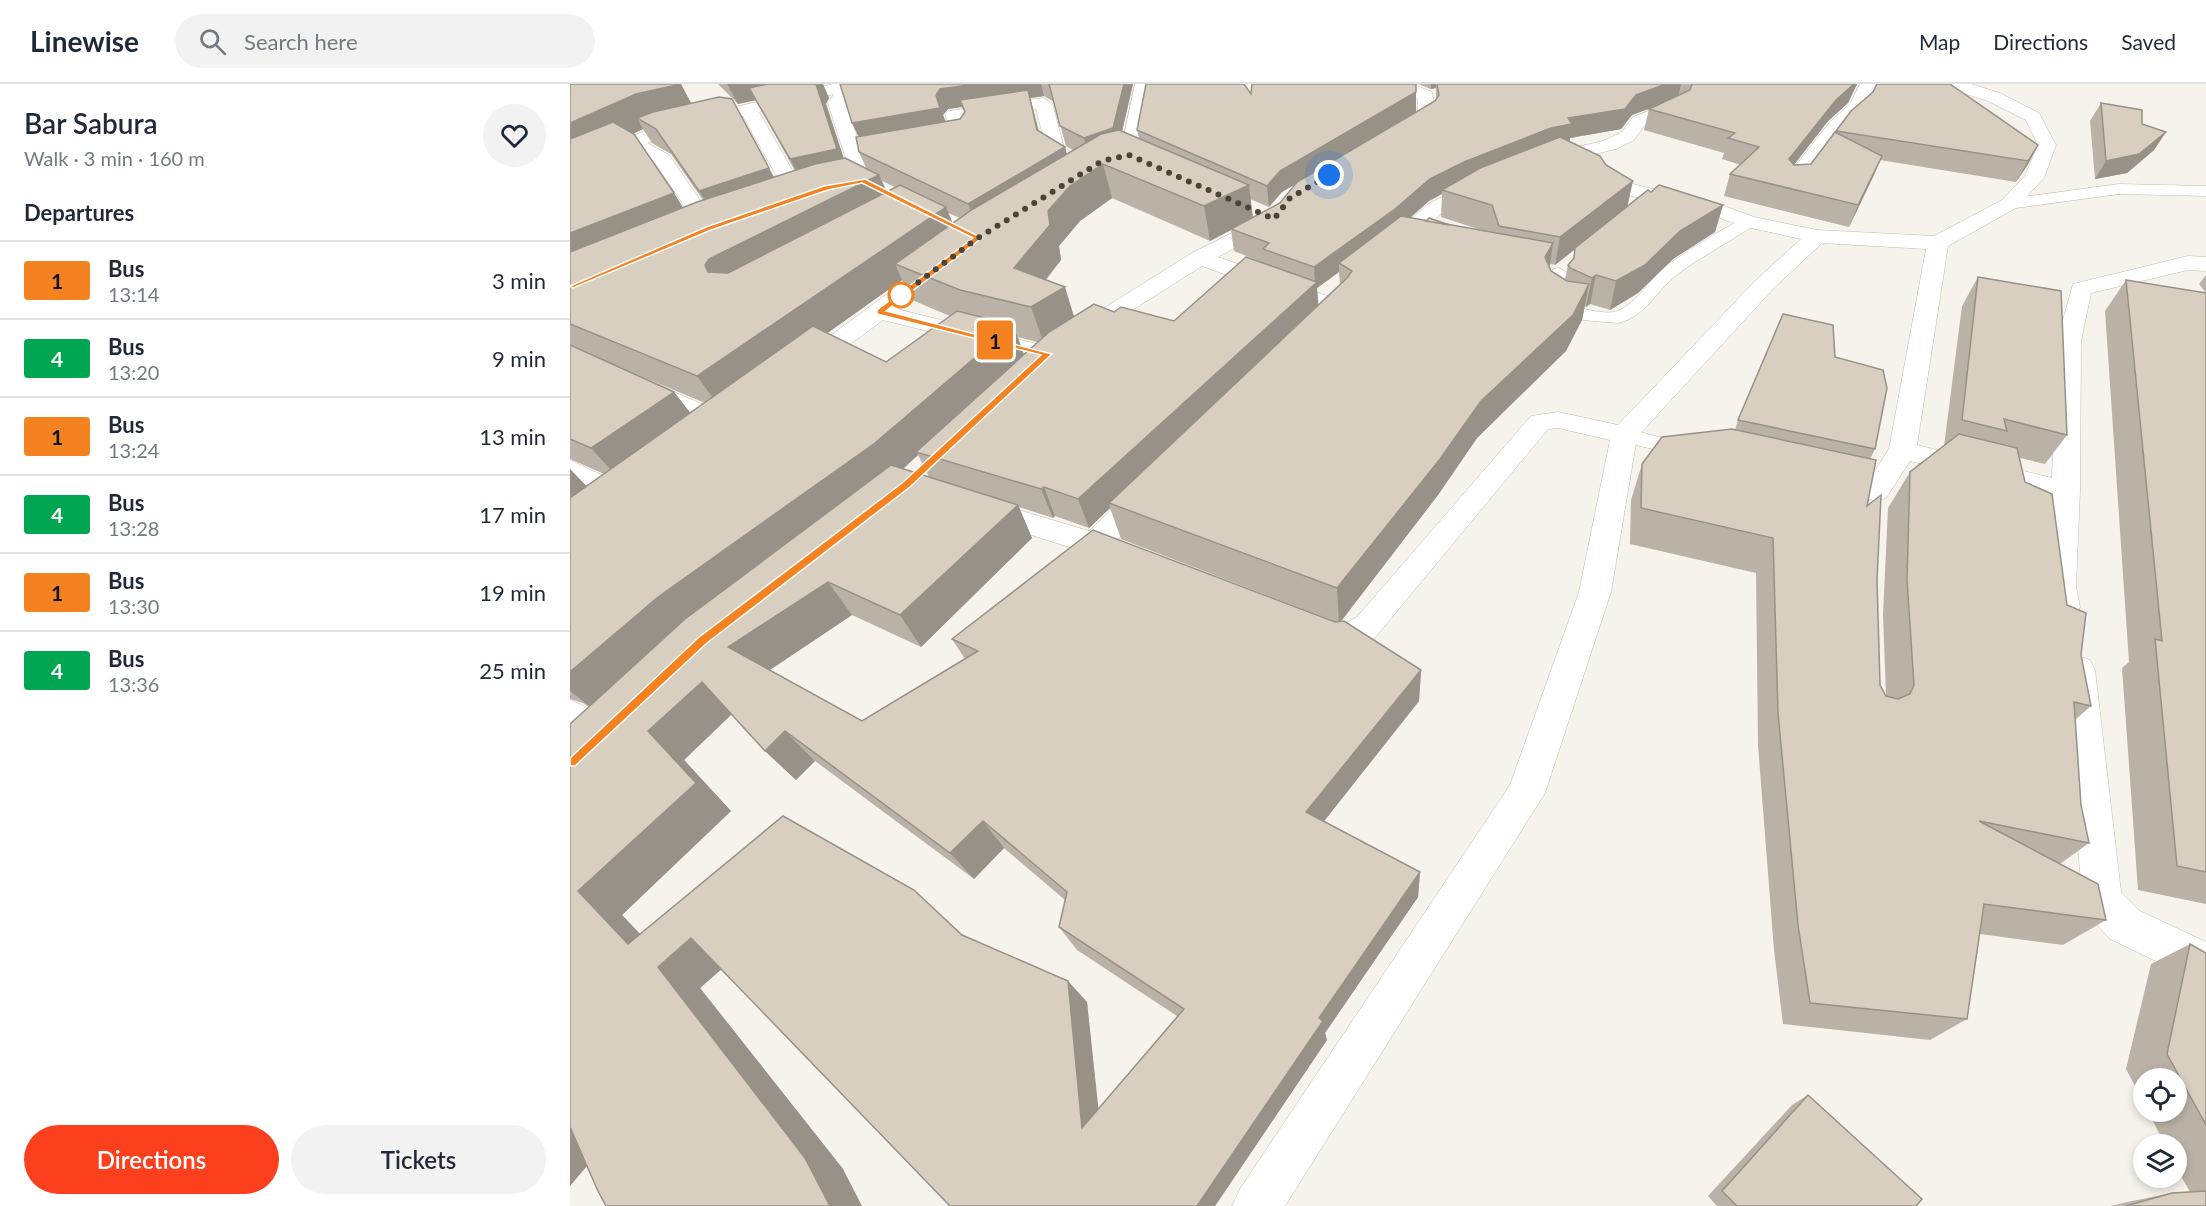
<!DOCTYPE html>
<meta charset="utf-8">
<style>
:root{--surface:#fff;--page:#f2f2f3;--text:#1f2937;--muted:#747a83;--line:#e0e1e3;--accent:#fc3f1d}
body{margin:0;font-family:Lato,sans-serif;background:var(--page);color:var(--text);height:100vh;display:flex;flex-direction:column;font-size:22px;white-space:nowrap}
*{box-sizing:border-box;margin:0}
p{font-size:20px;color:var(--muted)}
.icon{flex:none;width:33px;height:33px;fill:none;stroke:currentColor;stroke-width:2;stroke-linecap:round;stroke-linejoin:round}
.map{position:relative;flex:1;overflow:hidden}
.details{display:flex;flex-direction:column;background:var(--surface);width:570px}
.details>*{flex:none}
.badge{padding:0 12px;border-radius:4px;font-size:21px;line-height:39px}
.buttons{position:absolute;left:1563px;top:984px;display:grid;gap:12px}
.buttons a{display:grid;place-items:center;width:54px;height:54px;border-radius:50%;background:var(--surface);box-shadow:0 3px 9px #0003;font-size:30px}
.you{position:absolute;width:30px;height:30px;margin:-15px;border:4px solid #fff;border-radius:50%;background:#1a73e8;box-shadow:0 0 0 9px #1a73e833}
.map>.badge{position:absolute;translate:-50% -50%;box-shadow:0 0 0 3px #fff}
h2{padding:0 24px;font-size:22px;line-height:54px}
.round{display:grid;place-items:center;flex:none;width:63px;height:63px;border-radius:32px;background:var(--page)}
.overview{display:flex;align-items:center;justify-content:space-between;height:102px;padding:0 24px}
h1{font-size:28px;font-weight:600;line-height:45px}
.button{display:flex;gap:12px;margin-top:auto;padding:12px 24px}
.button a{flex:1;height:69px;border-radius:36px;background:var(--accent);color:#fff;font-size:24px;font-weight:600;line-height:69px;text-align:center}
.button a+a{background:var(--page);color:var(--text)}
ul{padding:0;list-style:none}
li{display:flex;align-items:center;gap:18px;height:78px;padding:0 24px;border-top:2px solid var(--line)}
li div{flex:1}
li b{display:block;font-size:22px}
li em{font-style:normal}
li .badge{min-width:66px;font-weight:700;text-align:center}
header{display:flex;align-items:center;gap:36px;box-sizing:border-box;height:84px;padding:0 30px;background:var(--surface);border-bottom:2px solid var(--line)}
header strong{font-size:28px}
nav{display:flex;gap:33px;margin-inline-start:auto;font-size:21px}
.search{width:420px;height:54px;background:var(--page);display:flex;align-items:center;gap:15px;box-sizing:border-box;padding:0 21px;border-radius:33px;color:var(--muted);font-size:22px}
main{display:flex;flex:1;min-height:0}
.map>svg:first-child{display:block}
</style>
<header>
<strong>Linewise</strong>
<div class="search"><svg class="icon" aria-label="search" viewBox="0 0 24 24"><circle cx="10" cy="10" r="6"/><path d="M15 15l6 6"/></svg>Search here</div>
<nav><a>Map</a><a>Directions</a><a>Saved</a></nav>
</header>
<main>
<section class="details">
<div class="overview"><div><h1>Bar Sabura</h1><p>Walk · 3 min · 160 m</p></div><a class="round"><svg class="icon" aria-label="heart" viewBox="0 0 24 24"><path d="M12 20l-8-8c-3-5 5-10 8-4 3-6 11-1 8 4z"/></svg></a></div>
<h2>Departures</h2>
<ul>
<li><span class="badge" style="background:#f58220;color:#111">1</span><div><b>Bus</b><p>13:14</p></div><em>3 min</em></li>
<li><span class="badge" style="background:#00a651;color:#fff">4</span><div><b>Bus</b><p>13:20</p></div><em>9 min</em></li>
<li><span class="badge" style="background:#f58220;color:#111">1</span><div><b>Bus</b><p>13:24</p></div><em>13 min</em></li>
<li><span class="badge" style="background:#00a651;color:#fff">4</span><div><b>Bus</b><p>13:28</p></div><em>17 min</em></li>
<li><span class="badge" style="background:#f58220;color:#111">1</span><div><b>Bus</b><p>13:30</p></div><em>19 min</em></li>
<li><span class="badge" style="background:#00a651;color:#fff">4</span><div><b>Bus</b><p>13:36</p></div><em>25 min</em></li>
</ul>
<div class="button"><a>Directions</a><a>Tickets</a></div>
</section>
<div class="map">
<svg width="1636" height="1122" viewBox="0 0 1636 1122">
<rect width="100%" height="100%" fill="#f6f3ec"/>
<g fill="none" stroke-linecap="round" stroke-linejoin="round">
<!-- service casing -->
<g stroke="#c2bbae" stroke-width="1">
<g id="service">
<path d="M1549,100L1636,102V112L1549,110L1439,125L1431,120L1439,115Z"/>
<path d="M1179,133L1185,135L1187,138L1185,141C1160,157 1133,172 1109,189C1087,205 1076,233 1048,239C1021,236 981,239 972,208L980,199L983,185L989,184L998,189V201L990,209C994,223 1035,232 1048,227C1068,218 1079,196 1095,183C1111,171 1161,138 1179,133Z"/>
<path d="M1054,344L1128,363L1132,368L1128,373L1121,375L1047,356L1044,351L1047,346Z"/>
</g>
</g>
<!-- minor casing -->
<g stroke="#c2bbae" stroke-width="1">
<g id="minor">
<path d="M263,0H287L276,19L290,62L381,46L375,31L378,27L473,14L482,19L494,64L525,82L515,88L478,71L466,25L394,35L400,50L397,54L293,73L299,90L296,94H282L258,19L264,10L189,28L238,114L235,118H221L173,32L97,50L77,59L99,71L149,144L146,148H132L85,79L62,66L0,94V81L85,42Z"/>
<path d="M565,0H581L568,71L559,77L550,71Z"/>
<path d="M819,0H842L862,8L866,32L863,36L833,54H821L818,50L821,46L848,30V15Z"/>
<path d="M1290,0H1306L1293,27L1272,46L1231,100H1217L1214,96L1217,92L1260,38L1280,20Z"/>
<path d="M1376,0H1401L1430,9L1469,29L1486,61L1474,94L1446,124L1378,162L1347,361L1482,394L1487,257L1503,200L1618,172L1636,173V187L1618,186L1521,209L1511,257L1510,407L1506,503L1510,523L1505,532L1494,535L1483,532C1466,502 1479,447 1481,413L1340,377L1316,414L1306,417L1296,414L1292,407L1319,365L1356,165L1252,159L1202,206L1067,353L1041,508L975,709L715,1122H662L670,1105L940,701L1009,508L1040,356L988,344L978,345L803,556C780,569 761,566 737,557L733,548L737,539L749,535L774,540L787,533L961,332L988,328L1048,341L1186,196L1231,155L1172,142L1139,130L1053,110L1010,85L1013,81H1027L1066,101L1152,121L1184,133L1247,146L1364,152L1432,116L1455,92L1468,61L1456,36L1418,17L1378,4Z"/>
<path d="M1107,16L1116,21L1113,25L1075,41L1064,56L1046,65L974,82L965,76L967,72L1033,57L1052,48L1063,33Z"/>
<path d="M911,94L918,96L921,100L918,104L874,127L827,169H811L808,164L811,159L860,119Z"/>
<path d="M702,129L709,131L712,135L709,139L648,173L777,219L781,224L759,247H743L739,242L753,226L632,182L523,251H507L503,246L507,241L622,169Z"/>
<path d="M374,172L382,174L385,179L382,184L327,225L487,265L490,270L487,275L478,277L313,236L244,287L235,289L226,287L223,282L226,277L366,174Z"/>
<path d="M0,263L164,334L168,340L164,346L155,348L146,346L0,279Z"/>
<path d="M0,376L63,406L67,413L63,420C42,426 19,407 0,397Z"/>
<path d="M577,398L587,401L591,408L587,415L535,468L524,471L402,432L397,425L402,418L412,415L519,447L567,401Z"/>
<path d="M1508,572L1520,576L1525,586L1551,808L1570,827L1636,858V901L1540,855L1519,832L1513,818L1491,586L1496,576Z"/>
<path d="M0,616C18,623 39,635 48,653L43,664C24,670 15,662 0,651Z"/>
</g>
</g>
<!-- service -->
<use href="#service" fill="#fff" fill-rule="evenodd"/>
<!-- minor -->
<use href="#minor" fill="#fff" fill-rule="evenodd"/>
</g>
<!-- wall -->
<g fill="#bab2a6" fill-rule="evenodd">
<path d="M0,0L121,19L204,93L225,87L186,16L168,20L148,0H253L259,14L256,20L274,75L296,84L289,68L288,52L282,39L270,0H563L552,47L569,54L567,46L681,10L846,29L866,16V4L861,5L848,0H1287L1278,19L1258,37L1224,81L1241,80L1266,47L1468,61L1457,82L1446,98L1310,76L1303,93L1279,143L1154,112L1160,90L1171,81L1152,75L1154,69L1074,46L1079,25L1083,23L1062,31L1051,45L1000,54L999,58L1057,122L1081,108L1153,121L1145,148L1103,175L1068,209L1040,226L1020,220L1016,223L1015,222L1012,236L996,267L907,354L868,411L771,537L851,586L849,617L754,737L850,788L848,813L755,949L757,956L645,1122H380L151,885L130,904L273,1085L36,1122L19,623L13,619L0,615V385L16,402L34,390L0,375ZM474,12L484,18L496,62L503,66L497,70L469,47L460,14ZM392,23L394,28L390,35L375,37L373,31L378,25ZM73,45L82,59L101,70L133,116L113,124L63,50ZM312,97L325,103L317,108ZM725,100L710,119L683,133L680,115L699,123L712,108ZM872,110L871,133L914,147L840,134L859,117ZM542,114L640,157L661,146L664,167L694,179L695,180L604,237L544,228L504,232L476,196L491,176L489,162L510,137ZM378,129L390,134L383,140ZM1005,165L1003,176L998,181L995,196L981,187L980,183V180L985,181ZM769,188L770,201L748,222L747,204ZM332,196L342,216L380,232L316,278L257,249ZM448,253L467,258L454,270ZM46,282L135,319L120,329L104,308ZM348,371L359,393L333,385ZM449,423L483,434L485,432L519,444L540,424L551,455L766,538L382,555L395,575L292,637L200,586L282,531L351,563L462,454ZM162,630L195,667L226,696L245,677L404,795L434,764L495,816L489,843L507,866L607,932L528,1026L517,918L392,851L70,850L52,831L161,727L114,676Z"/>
<path d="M1531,19L1572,40L1596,48L1584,66L1557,89L1525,95L1520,37Z"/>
<path d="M1636,191V820L1568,806L1552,584L1559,578L1535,227L1556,196L1636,209L1629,200Z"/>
<path d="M1408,193L1497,351L1475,380L1450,374L1455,398L1497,521L1511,571L1521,622L1505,636L1511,721L1519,759L1490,780L1536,836L1493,861L1410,850L1397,935L1360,956L1213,940L1204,866L1188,661L1186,489L1060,460L1061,416L1072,380L1165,346L1168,336L1265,273L1305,365L1300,375L1297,422L1307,496L1310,601L1316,612L1313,531L1318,424L1340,388L1374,362L1392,222Z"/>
<path d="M1620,860L1636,869V1122H1541L1557,1118L1602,1109L1620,1108L1606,1083V1060H1595L1578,1028H1606V994H1574V1019L1556,985L1581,880Z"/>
<path d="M1238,1011L1346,1122H1147L1138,1112L1222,1021Z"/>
</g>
<!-- shaded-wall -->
<g fill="#979187">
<path d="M111,0L127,30L67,34L73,45L0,79V39L66,10Z"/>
<path d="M157,0H253L259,14L256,20L279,91L234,102L220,75L179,4L186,16L168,20Z"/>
<path d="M406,0H471L474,12L460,14L474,68L392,23L378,25L373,31L378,44L292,59L282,39L366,11L370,5Z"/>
<path d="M554,0H563L548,65L519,75L514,54Z"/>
<path d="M861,0H866V4L861,5Z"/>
<path d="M1096,0H1111L1108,14L1062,31L1051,45L1000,54L999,61L872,106V110L859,117L825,147L769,179V188L747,204L749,227L539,419L540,424L519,444L508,415L745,200L744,183L860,95L894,78L998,34Z"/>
<path d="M1284,0H1287L1278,19L1258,37L1212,96L1219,75L1266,16Z"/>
<path d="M846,8V29L712,108L699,123L697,102L710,87Z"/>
<path d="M1596,48L1584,66L1557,89L1525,95L1536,77Z"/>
<path d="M1468,61L1457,82L1446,98L1458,77Z"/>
<path d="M495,63L501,85L407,142L398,120Z"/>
<path d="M1312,72L1303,93L1279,143L1288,121Z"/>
<path d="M533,80L542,114L510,137L489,162L491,176L456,220L444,184L478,127L500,102Z"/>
<path d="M199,84L213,110L145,133L129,107Z"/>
<path d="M309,91L323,122L160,208L138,188L135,181L139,175Z"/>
<path d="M1063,97L1057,124L985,181L990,153Z"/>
<path d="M679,101L683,135L661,145V146L640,157L634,122Z"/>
<path d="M104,109L124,141L0,192V149Z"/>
<path d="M1153,121L1145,148L1103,175L1068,209L1040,226L1046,197L1110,147Z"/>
<path d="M376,123L389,155L325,180L332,196L151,325L127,292Z"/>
<path d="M983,159L978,195L975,173Z"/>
<path d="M1026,191L1020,220L1016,223L1022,194Z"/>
<path d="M1019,200L1012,236L996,267L907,354L868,411L769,540L767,504L911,317Z"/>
<path d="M495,203L506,239L474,260L461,223Z"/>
<path d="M443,241L455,274L346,368L348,371L325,392L27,628L0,607V588L88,513Z"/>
<path d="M104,308L130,341L51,397L21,364Z"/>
<path d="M0,385L28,414L0,434Z"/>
<path d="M474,403L485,432L483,434L471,405Z"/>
<path d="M448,421L462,454L351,563L330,531Z"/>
<path d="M258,498L282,531L188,594L158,563Z"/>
<path d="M851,586L849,617L740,755L736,728Z"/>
<path d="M132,598L164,628L114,676L161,727L52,831L95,876L121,854L161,877L130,904L273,1085L292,1122H260L58,860L8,807L78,647Z"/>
<path d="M215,647L245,677L226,696L195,667Z"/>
<path d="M413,737L434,764L404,795L380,769Z"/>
<path d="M850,788L848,813L755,949L757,956L645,1122H627L749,934Z"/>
<path d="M498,897L517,918L532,1058L512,1044Z"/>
<path d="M0,1032L46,1048L0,1102Z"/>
</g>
<!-- building -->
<g fill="#d8cfc1" stroke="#979187" stroke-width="1.5" fill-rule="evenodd">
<path d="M0,0H111L66,10L0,39Z"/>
<path d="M197,0H246L267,65L220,75L179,4Z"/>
<path d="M270,0H406L370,5L366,11L370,24L282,39Z"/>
<path d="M479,0H554L543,44L514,54L490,42Z"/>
<path d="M576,0H674L681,10L682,0H846V8L710,87L697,102L567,46Z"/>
<path d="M867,0H1096L1066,11L1055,25L998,34L1002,40L981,44L894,78L860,95L825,125L744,183L693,165L699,159L661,145L710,119L727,98L865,17L869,11Z"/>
<path d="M1122,0H1284L1266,16L1219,75L1224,81L1241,80L1265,48L1312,72L1288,121L1160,90L1189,63L1158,54L1165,49L1079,25L1120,6Z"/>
<path d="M1307,0H1380L1468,61L1458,77L1266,47L1281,27L1303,8Z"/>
<path d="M458,6L467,46L495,63L398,120L289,68L286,53L390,35L395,28L390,16Z"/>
<path d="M149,13L162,15L199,84L129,107L86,45L67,34L83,28Z"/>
<path d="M1531,19L1572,26V40L1596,48L1569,70L1536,77Z"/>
<path d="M43,38L64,50L104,109L0,149V55Z"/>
<path d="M549,46L679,101L634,122L533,80L500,102L478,127L480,141L444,184L495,203L461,223L390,206L325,180L403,125L531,50Z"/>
<path d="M990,53L1030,72L1036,81L1063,97L990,153L929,142L922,121L872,106L910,84Z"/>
<path d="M275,74L309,91L139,175L135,181L138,188L158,189L330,101L376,123L127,292L0,240V168L127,118L245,80Z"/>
<path d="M1089,101L1153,121L1110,147L1075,181L1046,197L1026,191L1022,194L1000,184L998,181L1004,174L1005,164L1078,106L1081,108Z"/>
<path d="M831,132L983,159L975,173L981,187L997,197L1019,200L1003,231L911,317L870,375L767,504L539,419L777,194L782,187L769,179Z"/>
<path d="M859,134L880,141L856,137Z"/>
<path d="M676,173L747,198L508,415L474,403L471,405L346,368L479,248L524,220L544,228L551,223L604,237Z"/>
<path d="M1408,193L1491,207L1497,351L1434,335L1437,347L1392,336Z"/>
<path d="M1556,196L1636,209V788L1607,782L1585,555L1592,557Z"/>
<path d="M387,227L443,241L305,359L88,513L0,588V414L243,242L316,278Z"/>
<path d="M1213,230L1263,241L1265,273L1313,286L1317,304L1305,365L1168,336Z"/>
<path d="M0,261L104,308L21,364L0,355Z"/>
<path d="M1162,345L1306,376L1297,422L1311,411L1307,496L1310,601L1316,612L1328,615L1340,610L1344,601L1337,496L1340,388L1389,350L1447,364L1455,398L1482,410L1497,521L1516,529L1511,571L1521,622L1504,618L1511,721L1519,759L1409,737L1528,800L1536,836L1414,820L1397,935L1240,919L1228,841L1208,629L1203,454L1071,424L1072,380L1092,353Z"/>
<path d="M321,381L448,421L330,531L258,498L158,563L292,637L408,567L382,555L523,446L765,538L774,537L851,586L736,728L850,788L749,934L753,937L627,1122H380L121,854L88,883L235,1074L260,1122H36L27,1105L0,1043V640L115,535ZM132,598L195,667L215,647L380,769L413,737L497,808L489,843L614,925L512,1044L498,897L392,851L344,806L213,732L58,860L8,807L126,699L78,647Z"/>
<path d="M1620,860L1636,869V1041L1597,970Z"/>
<path d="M1238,1011L1352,1115L1346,1122H1167L1152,1107Z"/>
<path d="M1636,1107V1122H1556L1602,1109Z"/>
</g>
<!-- line -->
<path fill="#f58220" stroke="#fff" stroke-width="1.5" d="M295,95L412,154L316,227L482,270L340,403L137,559L5,682H0V674L129,553L332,399L471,271L307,230V226L403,154L292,99L258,106L141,146L3,204L0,202L136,143L254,102Z"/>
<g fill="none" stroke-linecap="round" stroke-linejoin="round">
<!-- walk -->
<path stroke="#4b4439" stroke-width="6" stroke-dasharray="0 10.8" d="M331,211L408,154L532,77L559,71L704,135L720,114L759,91"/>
</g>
<!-- markers -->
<circle fill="#fff" stroke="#f58220" stroke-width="3" cx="331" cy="211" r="12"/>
</svg>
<div class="buttons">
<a><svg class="icon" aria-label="locate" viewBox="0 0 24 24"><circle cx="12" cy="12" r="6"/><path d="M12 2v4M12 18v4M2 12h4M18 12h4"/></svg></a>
<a><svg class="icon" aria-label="layers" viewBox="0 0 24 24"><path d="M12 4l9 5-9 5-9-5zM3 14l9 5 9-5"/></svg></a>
</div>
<div class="you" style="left:759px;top:91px"></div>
<b class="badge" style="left:425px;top:256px;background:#f58220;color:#111">1</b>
</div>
</main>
